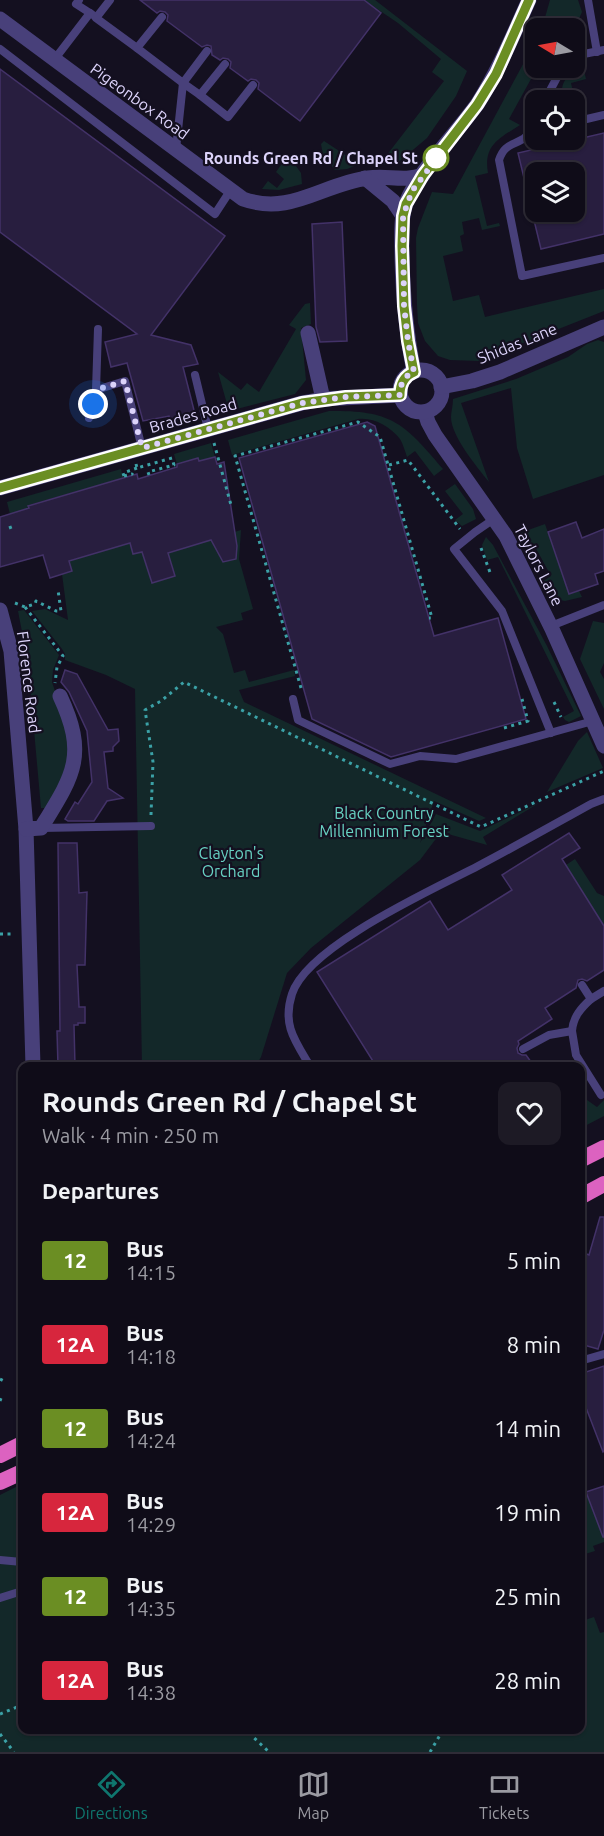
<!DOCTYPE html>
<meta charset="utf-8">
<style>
:root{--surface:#0f0c18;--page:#1d1a25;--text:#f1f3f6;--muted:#9b9ba2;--line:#2f2c37;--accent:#0f766e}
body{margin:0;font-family:Ubuntu,sans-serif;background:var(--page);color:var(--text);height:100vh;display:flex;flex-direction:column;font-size:22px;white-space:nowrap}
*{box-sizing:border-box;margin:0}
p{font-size:20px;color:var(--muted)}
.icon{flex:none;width:33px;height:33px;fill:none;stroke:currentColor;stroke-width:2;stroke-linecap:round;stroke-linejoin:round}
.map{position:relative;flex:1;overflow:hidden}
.side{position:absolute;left:18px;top:1062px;width:567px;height:672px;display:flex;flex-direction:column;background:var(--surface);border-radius:12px;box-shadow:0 2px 4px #0004,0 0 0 2px var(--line)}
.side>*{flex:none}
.badge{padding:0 12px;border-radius:4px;font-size:21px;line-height:39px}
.needle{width:39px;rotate:280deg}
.buttons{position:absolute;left:525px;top:18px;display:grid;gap:12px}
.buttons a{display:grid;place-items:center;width:60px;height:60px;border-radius:12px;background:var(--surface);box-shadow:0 2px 4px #0004,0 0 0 2px var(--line);font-size:30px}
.you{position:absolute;width:30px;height:30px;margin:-15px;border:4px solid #fff;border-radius:50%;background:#1a73e8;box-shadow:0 0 0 9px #1a73e833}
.map>.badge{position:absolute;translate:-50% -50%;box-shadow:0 0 0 3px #fff}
h2{padding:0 24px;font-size:22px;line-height:54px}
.round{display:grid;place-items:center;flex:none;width:63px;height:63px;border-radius:12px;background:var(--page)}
.summary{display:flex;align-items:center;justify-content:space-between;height:102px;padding:0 24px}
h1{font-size:28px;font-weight:600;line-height:45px}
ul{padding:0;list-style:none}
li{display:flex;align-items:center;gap:18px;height:84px;padding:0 24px}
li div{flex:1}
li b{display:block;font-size:22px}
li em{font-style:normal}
li .badge{min-width:66px;font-weight:700;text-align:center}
.dock{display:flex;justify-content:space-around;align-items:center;height:84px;border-top:2px solid var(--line);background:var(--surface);font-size:16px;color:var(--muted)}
.dock a{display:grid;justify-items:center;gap:3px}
.dock .current{color:var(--accent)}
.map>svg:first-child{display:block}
</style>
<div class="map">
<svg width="604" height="1752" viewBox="0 0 604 1752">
<rect width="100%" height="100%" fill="#141020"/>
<!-- green -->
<g fill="#132829" fill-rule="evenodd">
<path d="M364,0H375L467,71L456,96L427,138L395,165L359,164L347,169L335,170L323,155L321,144L324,141L359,164L371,153L383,160L444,81L432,72L441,59L398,23Z"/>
<path d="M550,0H578L582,12L575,27L564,21L559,28H542Z"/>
<path d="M535,42L537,68L509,119L520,125C500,138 483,145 488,173L475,176L487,226L499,223L500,226L482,230L479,218L462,222L464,234L460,236L463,251L443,256L453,301L479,295L485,317L604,289V311L478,361L450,360L438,356L425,341L418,323L417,305L416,238L418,228L432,192L453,194Z"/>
<path d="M583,67L586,79L571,83L576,105H575L574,100H565C556,86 569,71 583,67Z"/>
<path d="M288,155L301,173L302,184L279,190L262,189L268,181L277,188L284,179L276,172Z"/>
<path d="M310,303L311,324L301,328L306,380L295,394L229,411L218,372L241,390L247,383L259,392L296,329L289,325L305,304Z"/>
<path d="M598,340L604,342V475L533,499L517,448L511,388L461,403L489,482C477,467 451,436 451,417C451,412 453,406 453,399L516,379L568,357L587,344Z"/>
<path d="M329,411C392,410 404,423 443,469L434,476L415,451L407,457C405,451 403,444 400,439C390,426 373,417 358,419L232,455L228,440Z"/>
<path d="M211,443L215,457L199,461L198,458L177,464L174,454Z"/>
<path d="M121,469L123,478L29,505V508L10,514L7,502Z"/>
<path d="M455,484L473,509L476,519L462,526L455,520L463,514L445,491Z"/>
<path d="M545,524L569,594L579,591L582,597L565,601L551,598L542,582L551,576L533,543L520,549L517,534Z"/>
<path d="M241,530L239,559L253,609L241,613L243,620L216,627L223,634L234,673L245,670L249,682L294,670L295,676L239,690L244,702L486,818L479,821L434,801L420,843L436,814L480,831L539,803L483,837L487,845L441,832L420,860L311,948L287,973L261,1057L256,1066H142L135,689L106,675L65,660V654L62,649L32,611L45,609L68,620L62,574L72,571L69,561L130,543L134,554L155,548H183ZM171,562L175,576L151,583L148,568Z"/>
<path d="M486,537L493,545L547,646L581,716L569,722L565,720L563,717L574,711L498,557L487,560L482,545Z"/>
<path d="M24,610L59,655L53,670L52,682L69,734L68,768L47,808H41L28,663L18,611Z"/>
<path d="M593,621L604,623V663L600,672L604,679V709L580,659Z"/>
<path d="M587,732L603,768L547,792L578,741Z"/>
<path d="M575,859L597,893L604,896V926L566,865Z"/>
<path d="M587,1100L597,1107L604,1100V1116L581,1128V1103Z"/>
<path d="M22,1484V1730H580L581,1619L582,1621L594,1617L600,1633L604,1632V1752H0V1495Z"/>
<path d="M586,1492L600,1529L604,1528V1542L593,1546L595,1551L582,1555L580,1523Z"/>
</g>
<!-- building -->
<g fill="#281e3f" stroke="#433268" stroke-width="1.5">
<path d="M140,0H364L381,13L300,121L258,89L259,83L256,80L251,79L248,81L230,68L231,62L228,59L223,58L220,60L212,55L211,46L207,45L202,47L167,21L168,15L165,12L160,11L157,13Z"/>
<path d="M0,69L225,236L151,335L191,345L198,364L183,367L196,418L171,425L169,416L143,421L127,363L111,367L105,342L137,334L0,232Z"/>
<path d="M604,133V234L541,249L532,212H574V172H536V202L530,203L518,153Z"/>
<path d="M342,222L347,341L320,342L316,327L312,224Z"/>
<path d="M367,422L375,426L434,636L498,618L526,719L391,757L312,719L239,458Z"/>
<path d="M215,457L217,464L224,462L237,546L236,559L223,562L211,540L168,553L175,576L152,583L142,552L133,554L130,543L69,561L72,571L50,578L43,555L0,567V517L29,508L28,506L137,474L138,479L177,467V464L198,458L199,461Z"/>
<path d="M576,522L582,538L604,529V571L595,574L598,584L569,594L548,532Z"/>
<path d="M65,670L77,674L108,730L118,729L119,741L113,747V751L104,752L108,788L123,798L107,801L94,821H68L65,819L75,802L78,804L92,782L87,731L69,692L61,682Z"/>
<path d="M569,833L580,848L562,859L604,926V970L587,981L582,979L578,980L576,988L545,1008L552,1019L518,1041L519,1044L517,1048L518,1053L522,1055H526L534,1066H376L317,972L430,901L448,930L512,890L502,875Z"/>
<path d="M58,843H77L79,893L87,892L85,965H77L79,1007H85V1023H78V1025H74L75,1066H58L57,1031H60Z"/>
<path d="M600,1217H604V1330L598,1349L580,1344V1265L584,1253L589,1255Z"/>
<path d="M604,1366V1451L603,1452L580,1392V1374Z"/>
<path d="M604,1486V1537H603L586,1492Z"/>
</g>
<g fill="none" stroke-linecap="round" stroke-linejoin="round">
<!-- path -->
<g stroke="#3ba1a6" stroke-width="3" stroke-dasharray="3 4.5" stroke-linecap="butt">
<path d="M214,443L231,505"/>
<path d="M136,464L137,468L172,458L174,465L148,472L149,475"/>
<path d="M389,465L408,460L460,529"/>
<path d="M124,476L123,473L137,468"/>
<path d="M124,476L132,474L133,475"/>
<path d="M9,528L14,526"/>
<path d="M481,548L491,575"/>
<path d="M15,603L25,607L35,604L36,601L56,611H61L58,590"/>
<path d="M25,607L63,656L57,667L55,683"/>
<path d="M301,688L235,456L358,422L380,437L432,618H429"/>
<path d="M554,702L561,717"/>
<path d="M504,728L528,721L522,699"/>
<path d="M151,815L153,762L145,710L161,701L184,682L481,827L604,771"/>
<path d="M0,934H14"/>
<path d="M0,1379L4,1381"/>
<path d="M0,1401L1,1398"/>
<path d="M0,1714L22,1705"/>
<path d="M242,1730L249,1733L269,1752"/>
<path d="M0,1734L14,1752"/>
<path d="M430,1752L443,1730"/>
</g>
<!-- service -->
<g stroke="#48407a" stroke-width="8">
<path d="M79,0L76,4L93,15"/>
<path d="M110,0L96,18L137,48"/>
<path d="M588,0L597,52"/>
<path d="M162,17L137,48L183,83L207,51"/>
<path d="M0,49L215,214L230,191"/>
<path d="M574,56L604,50"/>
<path d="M54,60L90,13"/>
<path d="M200,95L228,117L253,85"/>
<path d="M545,100L562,68"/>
<path d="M536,118C532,125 529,136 523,139C511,146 504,145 499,160L522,276L604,258"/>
<path d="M574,122L604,115"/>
<path d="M176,149L183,83L200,95L225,64"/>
<path d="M195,375L208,429"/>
<path d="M96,390L125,381L142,448"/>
<path d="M89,418L96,390L98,329"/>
<path d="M494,519L475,532L454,549L502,611L551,733"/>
<path d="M551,626L604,605"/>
<path d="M293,699L298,720L390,764L420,756L456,759L593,721"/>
<path d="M41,828L151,826"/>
<path d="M591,999L604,991"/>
<path d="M572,1031C573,1017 581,1008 591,999L582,985"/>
<path d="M523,1049L549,1035L572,1031L576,1055L601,1095"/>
<path d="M310,1066C295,1041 282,1025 292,994C307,946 434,889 478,866C516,846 553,825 591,804L604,799"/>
<path d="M580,1361L604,1354"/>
<path d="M0,1560L22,1562"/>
<path d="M0,1598L22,1591"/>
</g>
<!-- minor -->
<g stroke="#48407a" stroke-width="15">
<path d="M0,19L243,199C291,216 322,184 368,178C387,175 404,182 423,175"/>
<path d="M365,178L393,201L403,216"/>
<path d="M308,333L323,399"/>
<path d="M425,412L428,422L435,435L506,536L552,629L604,746"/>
<path d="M0,610L11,651L26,829L33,1066"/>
<path d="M26,829L41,828C73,776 88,756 60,696"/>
</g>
<!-- tertiary -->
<g stroke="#48407a" stroke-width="15">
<circle cx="421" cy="391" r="21"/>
<path d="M414,372C406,333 403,297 402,258C402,240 400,220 406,203C419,170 457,133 478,103C499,70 513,35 529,0"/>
<path d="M441,387L472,381L500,372L604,327"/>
<path d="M0,488L302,403L323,399L400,395"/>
</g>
<!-- trunk -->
<g stroke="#dc62c0" stroke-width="16">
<path d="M580,1160L604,1148"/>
<path d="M580,1197L604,1184"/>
<path d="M0,1455L22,1444"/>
<path d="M0,1482L22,1472"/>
</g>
</g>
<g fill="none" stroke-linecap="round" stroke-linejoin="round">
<!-- line casing -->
<g stroke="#fff" stroke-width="14">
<path id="line" d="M0,488L302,403L346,397L400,395C400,384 404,376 414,372L408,341L404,306L402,246L403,216L406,204L423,175L477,105L496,74L529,0"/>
</g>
<!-- line -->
<use href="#line" stroke="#6b8e23" stroke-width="9"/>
<!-- walk -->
<path stroke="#dcd3fa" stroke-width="6" stroke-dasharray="0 10.8" d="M93,404L96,390L125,381L142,448L302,403L346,397L400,395C400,384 404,376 414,372L408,341L404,306L403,216L412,191L440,154L436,158"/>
</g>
<!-- markers -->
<circle fill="#fff" stroke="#6b8e23" stroke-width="3" cx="436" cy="158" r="12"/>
<g text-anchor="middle" stroke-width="4.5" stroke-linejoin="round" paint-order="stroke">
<!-- street labels -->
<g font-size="16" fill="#dcd3fa" stroke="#141020">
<text transform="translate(140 101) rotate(36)" y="6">Pigeonbox Road</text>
<text transform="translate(517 343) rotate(-22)" y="6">Shidas Lane</text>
<text transform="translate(193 415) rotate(-16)" y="6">Brades Road</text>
<text transform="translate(539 565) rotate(63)" y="6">Taylors Lane</text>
<text transform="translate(29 682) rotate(83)" y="6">Florence Road</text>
</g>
<!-- stop labels -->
<g font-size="16" font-weight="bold" fill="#dcd3fa" stroke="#141020" text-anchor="end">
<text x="418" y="164">Rounds Green Rd / Chapel St</text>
</g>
<!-- park labels -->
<g font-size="16" fill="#68d2c3" stroke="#141020">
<text x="384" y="819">Black Country<tspan x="384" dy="18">Millennium Forest</tspan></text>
<text x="231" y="859">Clayton's<tspan x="231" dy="18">Orchard</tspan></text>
</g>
</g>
</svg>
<div class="buttons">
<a><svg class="needle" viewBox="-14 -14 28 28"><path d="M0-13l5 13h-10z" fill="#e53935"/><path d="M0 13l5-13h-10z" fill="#9b9ba2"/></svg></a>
<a><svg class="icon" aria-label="locate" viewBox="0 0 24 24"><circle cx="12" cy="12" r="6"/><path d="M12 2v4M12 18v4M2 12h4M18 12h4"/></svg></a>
<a><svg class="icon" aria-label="layers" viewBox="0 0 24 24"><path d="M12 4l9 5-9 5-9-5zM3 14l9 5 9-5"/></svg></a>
</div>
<div class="you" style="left:93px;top:404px"></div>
<section class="side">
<div class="summary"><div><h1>Rounds Green Rd / Chapel St</h1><p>Walk · 4 min · 250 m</p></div><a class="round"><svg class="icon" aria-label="heart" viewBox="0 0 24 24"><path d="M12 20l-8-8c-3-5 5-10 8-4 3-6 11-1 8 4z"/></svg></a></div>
<h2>Departures</h2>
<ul>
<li><span class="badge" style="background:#6b8e23;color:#fff">12</span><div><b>Bus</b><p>14:15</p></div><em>5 min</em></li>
<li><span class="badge" style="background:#d7263d;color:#fff">12A</span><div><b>Bus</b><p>14:18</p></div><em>8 min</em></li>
<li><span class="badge" style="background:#6b8e23;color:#fff">12</span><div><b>Bus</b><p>14:24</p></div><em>14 min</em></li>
<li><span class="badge" style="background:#d7263d;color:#fff">12A</span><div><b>Bus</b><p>14:29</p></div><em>19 min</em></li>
<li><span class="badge" style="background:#6b8e23;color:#fff">12</span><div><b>Bus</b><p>14:35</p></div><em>25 min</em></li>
<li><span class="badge" style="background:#d7263d;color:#fff">12A</span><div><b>Bus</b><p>14:38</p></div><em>28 min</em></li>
</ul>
</section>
</div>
<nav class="dock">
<a class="current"><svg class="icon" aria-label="directions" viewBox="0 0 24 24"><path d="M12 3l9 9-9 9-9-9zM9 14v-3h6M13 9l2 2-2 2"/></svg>Directions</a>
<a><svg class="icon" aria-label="map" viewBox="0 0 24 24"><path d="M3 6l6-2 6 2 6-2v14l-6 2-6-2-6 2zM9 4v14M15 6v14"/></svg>Map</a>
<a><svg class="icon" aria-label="tickets" viewBox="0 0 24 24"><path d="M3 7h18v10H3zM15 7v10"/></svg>Tickets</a>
</nav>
